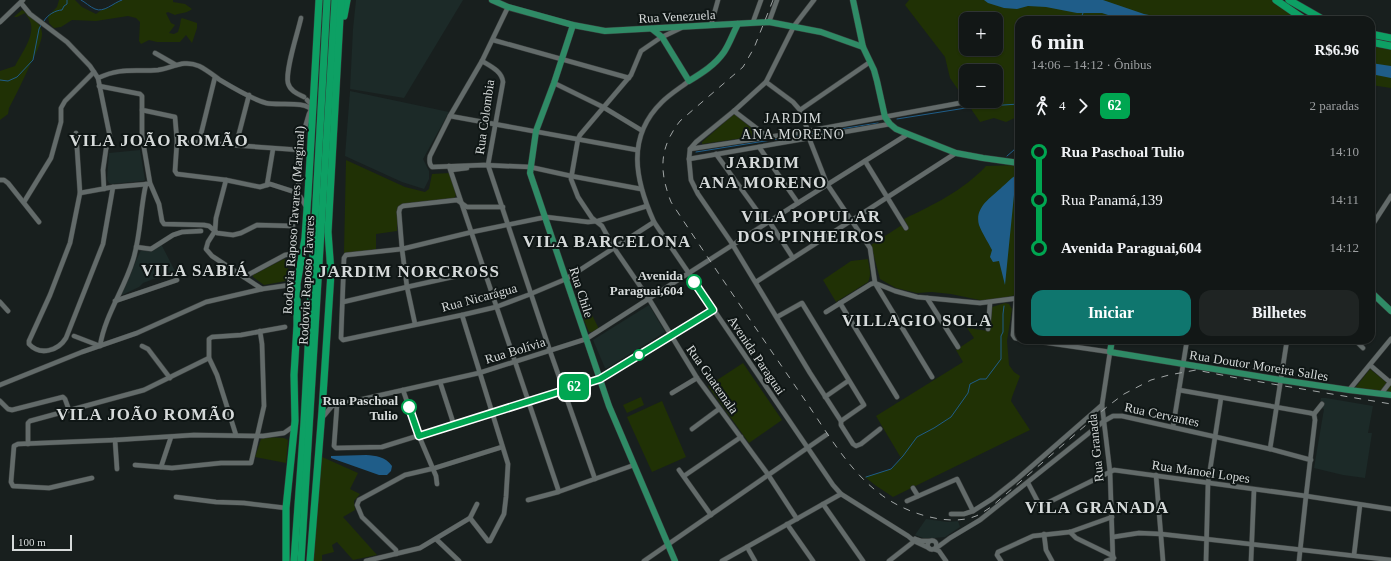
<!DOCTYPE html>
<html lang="pt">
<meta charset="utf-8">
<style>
:root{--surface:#121716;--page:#1f2423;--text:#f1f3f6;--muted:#9c9fa1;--line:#313635;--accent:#0f766e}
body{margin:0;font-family:Georgia,serif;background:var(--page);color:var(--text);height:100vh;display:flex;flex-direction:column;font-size:15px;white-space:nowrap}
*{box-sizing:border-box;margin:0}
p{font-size:13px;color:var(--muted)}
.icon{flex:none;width:22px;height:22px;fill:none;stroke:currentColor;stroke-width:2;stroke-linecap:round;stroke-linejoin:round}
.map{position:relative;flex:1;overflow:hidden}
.side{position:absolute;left:1015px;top:16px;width:360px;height:328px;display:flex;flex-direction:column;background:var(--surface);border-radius:12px;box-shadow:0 1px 3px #0004,0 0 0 1px var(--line)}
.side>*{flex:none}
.badge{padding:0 8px;border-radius:6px;font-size:14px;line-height:26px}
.controls{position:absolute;left:959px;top:12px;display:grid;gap:8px}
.controls a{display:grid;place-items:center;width:44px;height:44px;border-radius:8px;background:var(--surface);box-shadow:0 1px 3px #0004,0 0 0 1px var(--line);font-size:20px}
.scale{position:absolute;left:12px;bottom:10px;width:60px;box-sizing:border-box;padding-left:4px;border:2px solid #d6dada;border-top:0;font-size:11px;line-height:14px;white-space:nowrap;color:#d6dada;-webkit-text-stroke:3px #0f1615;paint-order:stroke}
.map>.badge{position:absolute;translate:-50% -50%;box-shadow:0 0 0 2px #fff}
.legs{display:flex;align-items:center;gap:6px;height:44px;padding:0 16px;font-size:13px}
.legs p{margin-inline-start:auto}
.head{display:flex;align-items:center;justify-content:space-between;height:68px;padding:0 16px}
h1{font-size:22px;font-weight:700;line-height:30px}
.action{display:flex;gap:8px;margin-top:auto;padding:8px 16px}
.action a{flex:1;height:46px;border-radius:12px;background:var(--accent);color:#fff;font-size:16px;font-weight:700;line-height:46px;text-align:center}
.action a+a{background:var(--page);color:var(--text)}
ul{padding:0 16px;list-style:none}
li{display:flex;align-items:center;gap:14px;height:48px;font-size:15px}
li i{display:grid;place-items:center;width:6px;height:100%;margin:0 5px;background:currentColor}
li i::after{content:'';width:10px;height:10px;margin:-5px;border:3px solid;border-radius:50%;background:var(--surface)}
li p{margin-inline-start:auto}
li:first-child i{background:linear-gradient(#0000 50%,currentColor 0)}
li:last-child i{background:linear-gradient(currentColor 50%,#0000 0)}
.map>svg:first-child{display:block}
</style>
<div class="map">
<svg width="1391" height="561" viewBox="0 0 1391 561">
<rect width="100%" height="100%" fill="#181f1e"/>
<!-- built -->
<g fill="#1c2a28">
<path d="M356,0H463L404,98L350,89L353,29Z"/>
<path d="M350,91L449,112L423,159L429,171V179L424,189L402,182L345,156Z"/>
<path d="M140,150L145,180L143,181L111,184L109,183L107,179L109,153Z"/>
<path d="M161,244L175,271L143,283L139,287L120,296L141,250L152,251Z"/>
<path d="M649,305L665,332L607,368H605L593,340Z"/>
<path d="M1321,398H1326L1373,406L1368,433H1372L1365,478L1343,475L1314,468L1324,409L1319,407Z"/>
<path d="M926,519L948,522L958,521L960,527L945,537L934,538H923L915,535Z"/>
</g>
<!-- green -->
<g fill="#203105" fill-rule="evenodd">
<path d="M59,0H75L82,7L96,14L103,9L110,8L115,3L123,0H173V2L185,4L192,9C188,13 180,13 175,15L168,12L166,13L171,23L175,25L169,33L174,34L178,32L180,25L181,19L182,18L197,23V28L192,43L186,35L180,42H157L149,40L141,44L139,41L140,22L136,18L128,16L96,21L72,20L61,27L54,28L49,23L48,16L57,7Z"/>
<path d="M909,0H1272L1300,20H1019V116L1006,122L994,118L980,122L950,78L945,57L905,5ZM966,19H996V49H966ZM966,71H996V101H966Z"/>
<path d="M22,10C31,13 43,26 42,35C41,44 35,55 31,63C24,78 17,93 9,108L8,114L0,120V71L15,66C21,54 36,35 30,21C29,18 26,15 25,13L17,17H14L16,15Z"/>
<path d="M1371,46L1391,50V88L1371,85Z"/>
<path d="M733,115H736L757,133V136L702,144V142Z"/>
<path d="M346,160L405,187L425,192L429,189L432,174L450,173L456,195L454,199L400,206L397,209V231L376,234V251L347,254L344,253Z"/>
<path d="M1019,165V294L989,302L951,294L932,292L917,293L896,288L880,279L871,245L902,225L905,230L909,228L904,219C933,205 964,190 986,166Z"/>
<path d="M284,259L288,260L289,263L286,281L264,285L253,277V275Z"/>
<path d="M868,259C869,267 872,275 868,282L836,302L823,280L851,261Z"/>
<path d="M1005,303L1009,304L1012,309L1007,341L1009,365L1014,372L1020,376L1012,397L1011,401L1030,430L893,497L875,485L865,477L891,469L901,458L876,416L963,362L956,350L974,338L967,328L989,331L992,307Z"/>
<path d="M590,311L599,329L592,332H589L588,330L582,315Z"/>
<path d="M743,363L782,420L749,443L708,386Z"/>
<path d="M1370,369L1391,386V393L1355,388Z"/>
<path d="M641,397L644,405L627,413L623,405Z"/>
<path d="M662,401L686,457L652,472L627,417Z"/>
<path d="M266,437L284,438L288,440L286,463L255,457L261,439Z"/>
<path d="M320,456L358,473L350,489L360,494L354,501L355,510L343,517L377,555L353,560L337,542L332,545L334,552L322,555V561H313Z"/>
</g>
<!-- water -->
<g fill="#1f5d89">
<path d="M984,0H1103L1144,14L1159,17L1186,20H1123L1102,13H1077L1046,7L1028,6L1017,9L1004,8L988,3Z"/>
<path d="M1371,63L1391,66V78L1371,74Z"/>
<path d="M1016,175L1005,285L999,261L993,262L990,257L992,250C988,242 982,233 979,225C974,207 992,197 1002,187C1007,183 1010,179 1016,175Z"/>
<path d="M366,455C376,456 385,456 392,466L391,471L387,475H379L331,458V456Z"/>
</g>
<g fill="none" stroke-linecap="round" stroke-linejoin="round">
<!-- stream -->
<g stroke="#1f5d89" stroke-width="1">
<path d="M81,0C85,2 90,7 95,9C104,13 113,3 122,0"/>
<path d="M1080,20L1083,13"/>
<path d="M44,21C47,15 56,10 62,10L64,6L67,4V0"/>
<path d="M0,80L8,81L17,77L33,60L39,29L41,25"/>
<path d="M897,119L972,107L1019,104"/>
<path d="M696,152L878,123"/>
<path d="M1007,156L1014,150L1019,142"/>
<path d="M866,477L891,469L903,456L917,437L934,428L951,417L968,393L970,384L980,379H986L1001,359V336L1003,332V314L1004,306"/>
</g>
<!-- minor casing -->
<g stroke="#363b3a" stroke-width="5.5">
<g id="minor">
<path d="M814,0L794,26L766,82L734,111L696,142L690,149L689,159L691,180L698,194L731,242L810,373L841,421V425L853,444L856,446L861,444L880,429"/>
<path d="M21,3L30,14L67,42L90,66L98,78L110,137L106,149L103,170L104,189"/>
<path d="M508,7L482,61L450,116L430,156C429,161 429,164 432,167L484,165L530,167L571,176L641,189"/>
<path d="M301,18C298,32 285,70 288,83C290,91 298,94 304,97"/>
<path d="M0,22L23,0"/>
<path d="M753,22L761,0"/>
<path d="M769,22L777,0"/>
<path d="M711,25L718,0"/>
<path d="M681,28L660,38L641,51L631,75L580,135L578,139L571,179L578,197L592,218L602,226L614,248L649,299L697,378L767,473L797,519"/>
<path d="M493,40L629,78"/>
<path d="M155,53L176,65"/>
<path d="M482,61C490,66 502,71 503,82L488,165L550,351L595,479"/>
<path d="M98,78C122,67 134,72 158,70C173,68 183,59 199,66C207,70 213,75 220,80C230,86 255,100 266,103C279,106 305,100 313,111"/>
<path d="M689,81C680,88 670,94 662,102C626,137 635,180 654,222L833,485L841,494L908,536L914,541L929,548"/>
<path d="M766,82L793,102L800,110L808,131"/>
<path d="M554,83L603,107L641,130"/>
<path d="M99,86L140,94L142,96V110L175,117L177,141L175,171L177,174L226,180L260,187L270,184L298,193"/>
<path d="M142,110V136L150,183L159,204L162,221L164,224L204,225L209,226L217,233L233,235L241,233L257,225L293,226"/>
<path d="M800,110L870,62"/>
<path d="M734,111L768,137"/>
<path d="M450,116L637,150"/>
<path d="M76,133L80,193L70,243L50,295L29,341V344C40,356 58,351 66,338L103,244L113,187"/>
<path d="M809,138L827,184L870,248L875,283L932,377"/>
<path d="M177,141L300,150"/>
<path d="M199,142L215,77"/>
<path d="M236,145L249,95"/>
<path d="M759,147L798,203"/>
<path d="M690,149L808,131L960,103"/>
<path d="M716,154L766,223"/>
<path d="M689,159L890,124"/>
<path d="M865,161L906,228"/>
<path d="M449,166L558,489V492"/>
<path d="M451,170L467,168"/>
<path d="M0,180H4L8,183L39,222"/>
<path d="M226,180L216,218L215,231L208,242L206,249L212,256L262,289"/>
<path d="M267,185L273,149"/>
<path d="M80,193L113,187L148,184"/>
<path d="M24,202L51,158L61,122V108L65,101L94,72"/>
<path d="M647,206L598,221L588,222L546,217L472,232L402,249L346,255L344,258L341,338L343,340L462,315L496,307L528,295L566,279L654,222"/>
<path d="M307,208L298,193L300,150L304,131L309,114L313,106L307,100"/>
<path d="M769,221L793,258"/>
<path d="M1371,227L1391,196"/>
<path d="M136,247L151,249L173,235L182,232L201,231"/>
<path d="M244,277L285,255L291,254"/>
<path d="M756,282L956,153"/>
<path d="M927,298L958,347"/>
<path d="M1016,298L1013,335L1015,338L1019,339"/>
<path d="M115,301L177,280"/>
<path d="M0,302L8,311"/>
<path d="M343,302L407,287L484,270"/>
<path d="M840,303L897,397"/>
<path d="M826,312L871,284L875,283L895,291L917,297L980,303L1019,298"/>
<path d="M462,315L508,464L506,497L504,514L490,541H488L470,518"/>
<path d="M777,317L802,303L864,405L841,421"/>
<path d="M415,324L407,287L402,249L399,212L400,208L403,206L457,200L467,207H503"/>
<path d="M988,329L990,303"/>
<path d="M74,336L100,346C105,315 124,290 133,260C141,235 140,209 146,184"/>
<path d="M1028,340L1110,352L1102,405L1110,472L1113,561"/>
<path d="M1337,340L1345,341L1348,340"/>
<path d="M1355,340L1363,348"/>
<path d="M142,346L148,349L170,378"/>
<path d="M1370,365L1391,383"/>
<path d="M440,382L454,425"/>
<path d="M0,385L82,352L137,333L206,302L262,289L297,284"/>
<path d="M403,390L419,436L436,476L437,484"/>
<path d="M1179,390L1310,413L1314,414"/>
<path d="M1349,390L1391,339"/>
<path d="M672,393L697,378"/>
<path d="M1381,394L1391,381"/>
<path d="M323,395L326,400L332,406"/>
<path d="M825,397L848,381"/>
<path d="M0,401L8,409L12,410L63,397L65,399L69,410"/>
<path d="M337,405L334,446L336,448L382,447L600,379L713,310"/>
<path d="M1314,414L1322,404"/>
<path d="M322,418L332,406L479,373L586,339L798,203L908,134"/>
<path d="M1173,427L1187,340"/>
<path d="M692,429L719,409"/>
<path d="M236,435L217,375L209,358V339L212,337L241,335L285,327"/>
<path d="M115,440L117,469"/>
<path d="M28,444V423L30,421L144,390L209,358"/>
<path d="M1270,449L1287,340"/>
<path d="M135,465L172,468L221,463H251L264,406L262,344L260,331"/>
<path d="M161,467L171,437"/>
<path d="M679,470L711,515"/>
<path d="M1156,475L1163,561"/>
<path d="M684,476L741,437"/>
<path d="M92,478L49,488L13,486L11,482L14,446L18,444L115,440L194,435L263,436L284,433L294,426"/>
<path d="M1028,483L1038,502L1040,505H1043L1114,470L1306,496L1391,509"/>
<path d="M913,488L918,496"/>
<path d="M176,497L216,502L244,503L286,508"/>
<path d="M528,500L558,492L634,465"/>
<path d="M907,501L957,479L973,511"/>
<path d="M823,504L863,561"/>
<path d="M951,514H964L973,511L992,499L1016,480L1102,405"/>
<path d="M787,524L813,561"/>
<path d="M1070,532L1076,538L1113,556"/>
<path d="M1044,534L1046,550L1052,561"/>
<path d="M1113,537L1139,533L1161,534L1391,560"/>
<path d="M436,539L459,561"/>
<path d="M915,539L921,541H929"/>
<circle cx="932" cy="545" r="4.5"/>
<path d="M747,547L755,561"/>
<path d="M934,549L939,551L946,561"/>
<path d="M935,549L950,538L980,520L1104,421L1113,416H1122L1270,449L1311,460"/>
<path d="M396,554V550L362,517L357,505L359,500L405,475L435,468L502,447"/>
<path d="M1354,555L1360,505"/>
<path d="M366,561L420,548L470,518L477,504"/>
<path d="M644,561L826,435"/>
<path d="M722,561L841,494"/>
<path d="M889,561L912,543L915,539"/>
<path d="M1001,561L997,555L998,552L1033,536L1070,532L1112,517"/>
<path d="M1106,561L1114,558"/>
<path d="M1206,561L1208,483L1221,398"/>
<path d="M1251,561L1254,490"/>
<path d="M1299,561L1306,496L1315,420L1314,414"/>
</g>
</g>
<!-- major casing -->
<g stroke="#363b3a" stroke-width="7">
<g id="major">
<path d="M492,0L508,7L573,25L605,31L769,22L821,32L863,47"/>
<path d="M853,0L863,47L874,70L877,81L885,117L890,124L896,129L908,134L956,153L983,158L1019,163"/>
<path d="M573,25L554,83L536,131L530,173L609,406L675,561"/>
<path d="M652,29L662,37L689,81C702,73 715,65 724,52C730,43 733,33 738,24"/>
<path d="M1371,292L1391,311"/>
<path d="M1112,340L1110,352L1281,380L1349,390L1391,395"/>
</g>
</g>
<!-- highway casing -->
<g stroke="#363b3a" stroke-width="8">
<g id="highway">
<path d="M1276,0L1305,20"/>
<path d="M1289,0L1324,20"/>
<path d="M344,16L347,0"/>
<path d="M1371,34L1391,38"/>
<path d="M1371,42L1391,46"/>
<path d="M286,561V508L295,421L294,375L297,325V284L305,238L308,194L319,0"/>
<path d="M294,561L304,422L327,0"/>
<path d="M301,561L335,0"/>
<path d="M310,561L322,411L331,273L328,232L341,0"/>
</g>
</g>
<!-- minor -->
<use href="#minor" stroke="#636b6a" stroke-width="4.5"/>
<!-- major -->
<use href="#major" stroke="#2f8b66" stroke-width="6"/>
<!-- highway -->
<use href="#highway" stroke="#0da064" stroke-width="7"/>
<!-- rail -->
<path stroke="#a1a6a6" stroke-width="1" stroke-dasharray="7 7" stroke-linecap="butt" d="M773,0L754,48L743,67L680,121C659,148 659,171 671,202C713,266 757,330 800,393C824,427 846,468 879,493C901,511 947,528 976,516C981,514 986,510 991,507L1108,406L1124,394L1151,380L1169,375L1196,370L1237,378L1391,404"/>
</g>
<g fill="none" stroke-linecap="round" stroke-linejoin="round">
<!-- line-1 casing -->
<g stroke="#fff" stroke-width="9">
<path id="line-1" d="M409,407L419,436L600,379L713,310L694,282"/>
</g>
<!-- line-1 -->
<use href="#line-1" stroke="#00a651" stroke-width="6"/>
</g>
<!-- markers -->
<g fill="#fff" stroke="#00a651" stroke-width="2">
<circle cx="694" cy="282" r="7"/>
<circle cx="639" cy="355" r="5"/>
<circle cx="409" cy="407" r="7"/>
</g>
<g text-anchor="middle" stroke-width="4" stroke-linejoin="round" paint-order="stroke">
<!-- street labels -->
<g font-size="13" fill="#d6dada" stroke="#0f1615">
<text transform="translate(677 16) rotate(-3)" y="5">Rua Venezuela</text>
<text transform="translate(484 117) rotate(-82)" y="5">Rua Colombia</text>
<text transform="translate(293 220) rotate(-86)" y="5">Rodovia Raposo Tavares (Marginal)</text>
<text transform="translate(306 280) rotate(-87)" y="5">Rodovia Raposo Tavares</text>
<text transform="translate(582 292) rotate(72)" y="5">Rua Chile</text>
<text transform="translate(479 297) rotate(-15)" y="5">Rua Nicarágua</text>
<text transform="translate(515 350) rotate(-17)" y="5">Rua Bolívia</text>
<text transform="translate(757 355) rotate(56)" y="5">Avenida Paraguai</text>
<text transform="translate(1259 365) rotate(9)" y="5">Rua Doutor Moreira Salles</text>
<text transform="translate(713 379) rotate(55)" y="5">Rua Guatemala</text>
<text transform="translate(1162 414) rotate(12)" y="5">Rua Cervantes</text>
<text transform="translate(1095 448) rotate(-96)" y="5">Rua Granada</text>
<text transform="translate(1201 471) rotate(8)" y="5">Rua Manoel Lopes</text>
</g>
<!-- stop labels -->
<g font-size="13" font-weight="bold" fill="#d6dada" stroke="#0f1615" text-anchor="end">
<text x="683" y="280">Avenida<tspan x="683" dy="15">Paraguai,604</tspan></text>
<text x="398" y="405">Rua Paschoal<tspan x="398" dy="15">Tulio</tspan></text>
</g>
<!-- neighbourhood labels -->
<g font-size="14" letter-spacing="1" fill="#d6dada" stroke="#0f1615">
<text x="793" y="123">JARDIM<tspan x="793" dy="16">ANA MORENO</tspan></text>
</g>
<!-- district labels -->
<g font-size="17" font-weight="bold" letter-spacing="1" fill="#d6dada" stroke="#0f1615">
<text x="159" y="146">VILA JOÃO ROMÃO</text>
<text x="763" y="168">JARDIM<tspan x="763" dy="20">ANA MORENO</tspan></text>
<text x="811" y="222">VILA POPULAR<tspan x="811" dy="20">DOS PINHEIROS</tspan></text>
<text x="607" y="247">VILA BARCELONA</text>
<text x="195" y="276">VILA SABIÁ</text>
<text x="409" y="277">JARDIM NORCROSS</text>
<text x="917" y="326">VILLAGIO SOLA</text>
<text x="146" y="420">VILA JOÃO ROMÃO</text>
<text x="1097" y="513">VILA GRANADA</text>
</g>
</g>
</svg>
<div class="controls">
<a>+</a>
<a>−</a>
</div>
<div class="scale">100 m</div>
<b class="badge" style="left:574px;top:387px;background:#00a651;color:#fff">62</b>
<section class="side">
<div class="head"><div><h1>6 min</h1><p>14:06 – 14:12 · Ônibus</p></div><b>R$6.96</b></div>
<div class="legs"><svg class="icon" aria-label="walk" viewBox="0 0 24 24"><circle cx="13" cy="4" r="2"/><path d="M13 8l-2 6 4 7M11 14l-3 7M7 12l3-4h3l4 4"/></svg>4<svg class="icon" aria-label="forward" viewBox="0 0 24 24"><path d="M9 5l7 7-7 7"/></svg><b class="badge" style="background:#00a651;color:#fff">62</b><p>2 paradas</p></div>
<ul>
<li><i style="color:#00a651"></i><b>Rua Paschoal Tulio</b><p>14:10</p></li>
<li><i style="color:#00a651"></i><span>Rua Panamá,139</span><p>14:11</p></li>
<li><i style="color:#00a651"></i><b>Avenida Paraguai,604</b><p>14:12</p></li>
</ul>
<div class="action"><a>Iniciar</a><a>Bilhetes</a></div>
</section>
</div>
